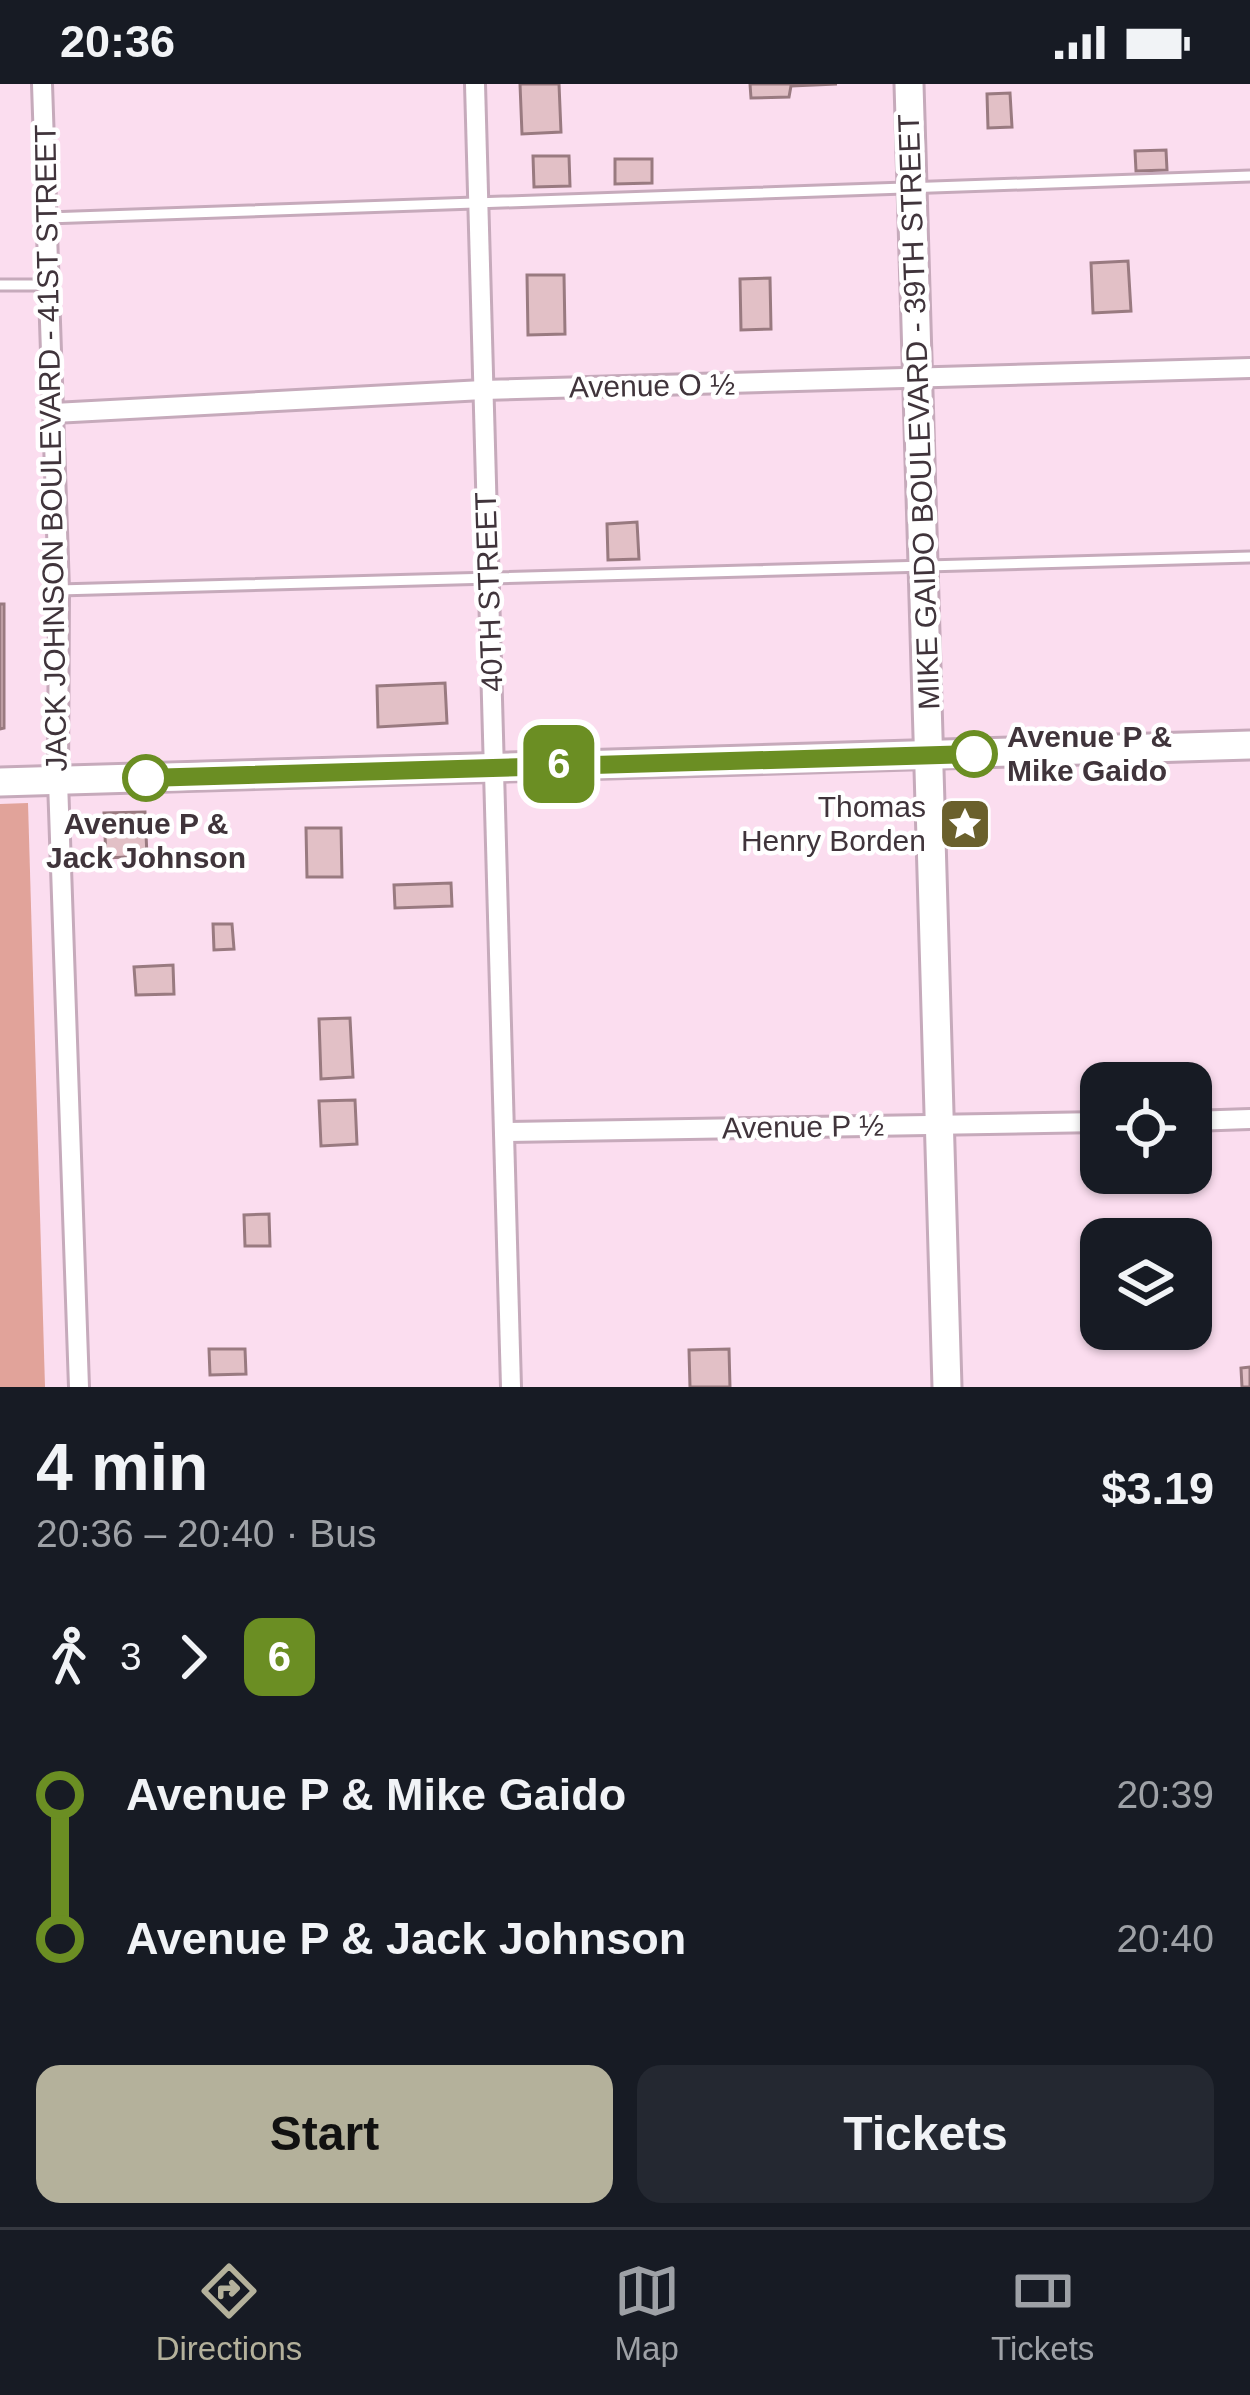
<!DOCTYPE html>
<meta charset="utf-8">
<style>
:root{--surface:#171b24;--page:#242831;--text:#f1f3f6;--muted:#9ea1a6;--line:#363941;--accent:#b4b19b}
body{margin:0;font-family:Helvetica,sans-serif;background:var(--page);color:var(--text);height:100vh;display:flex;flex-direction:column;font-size:45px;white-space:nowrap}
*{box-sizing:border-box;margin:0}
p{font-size:39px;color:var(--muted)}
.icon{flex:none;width:66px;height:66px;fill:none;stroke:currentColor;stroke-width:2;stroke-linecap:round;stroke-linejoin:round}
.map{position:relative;height:1303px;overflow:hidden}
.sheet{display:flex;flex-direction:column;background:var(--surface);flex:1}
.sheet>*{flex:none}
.badge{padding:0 24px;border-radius:18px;font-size:42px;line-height:78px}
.fabs{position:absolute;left:1080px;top:978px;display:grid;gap:24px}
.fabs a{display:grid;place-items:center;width:132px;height:132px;border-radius:24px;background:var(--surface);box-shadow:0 3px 9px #0004;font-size:60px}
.map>.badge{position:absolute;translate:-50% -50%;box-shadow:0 0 0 6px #fff}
.legs{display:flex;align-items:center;gap:18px;height:132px;padding:0 36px;font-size:39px}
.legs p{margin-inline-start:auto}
.head{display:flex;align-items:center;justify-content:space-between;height:204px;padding:0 36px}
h1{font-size:66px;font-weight:700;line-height:90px}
.action{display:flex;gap:24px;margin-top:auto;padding:24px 36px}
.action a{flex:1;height:138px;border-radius:24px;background:var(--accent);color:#111;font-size:48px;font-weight:700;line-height:138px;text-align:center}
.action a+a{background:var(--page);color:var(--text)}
ul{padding:0 36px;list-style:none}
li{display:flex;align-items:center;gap:42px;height:144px;font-size:45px}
li i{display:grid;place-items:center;width:18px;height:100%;margin:0 15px;background:currentColor}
li i::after{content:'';width:30px;height:30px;margin:-15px;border:9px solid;border-radius:50%;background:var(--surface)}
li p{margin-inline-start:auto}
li:first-child i{background:linear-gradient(#0000 50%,currentColor 0)}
li:last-child i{background:linear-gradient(currentColor 50%,#0000 0)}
.status{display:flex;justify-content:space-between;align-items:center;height:84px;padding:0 60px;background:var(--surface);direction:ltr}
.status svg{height:33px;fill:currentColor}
.menu{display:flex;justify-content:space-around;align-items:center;height:168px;border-top:3px solid var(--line);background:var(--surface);font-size:33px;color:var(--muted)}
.menu a{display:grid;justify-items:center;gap:6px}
.menu .on{color:var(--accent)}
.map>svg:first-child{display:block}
</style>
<div class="status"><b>20:36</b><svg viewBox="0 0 49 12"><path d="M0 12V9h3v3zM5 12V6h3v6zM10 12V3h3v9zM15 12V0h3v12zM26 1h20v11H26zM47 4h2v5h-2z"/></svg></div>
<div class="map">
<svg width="1250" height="1303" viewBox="0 0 1250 1303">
<rect width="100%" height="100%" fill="#fbddef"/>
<!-- green -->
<path fill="#e1a39a" d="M28,719L45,1303H0V720Z"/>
<!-- building -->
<g fill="#e2c0c6" stroke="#997a80" stroke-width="3">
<path d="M520,0H559L561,48L522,50Z"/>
<path d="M750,0H837L791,2L789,13L751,14Z"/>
<path d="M1010,9L1012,43L988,44L987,10Z"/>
<path d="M1166,66L1167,86L1136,87L1135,67Z"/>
<path d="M533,72H569L570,102L534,103Z"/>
<path d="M615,75H652V99L615,100Z"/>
<path d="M1128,177L1131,227L1093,229L1091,179Z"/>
<path d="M527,191H564L565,250L528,251Z"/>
<path d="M770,194L771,245L741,246L740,195Z"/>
<path d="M637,438L639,475L608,476L607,440Z"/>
<path d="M0,520H4V644L0,645Z"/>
<path d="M445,599L447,639L378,643L377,602Z"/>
<path d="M145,728L147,772L106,774L104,729Z"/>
<path d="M306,744H341L342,793H307Z"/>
<path d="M451,799L452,822L395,824L394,801Z"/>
<path d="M213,840H232L234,865L214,866Z"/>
<path d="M173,881L174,910L136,911L134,883Z"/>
<path d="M350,934L353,993L321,995L319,935Z"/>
<path d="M355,1016L357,1060L321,1062L319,1017Z"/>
<path d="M269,1130L270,1162H245L244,1131Z"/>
<path d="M209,1265H245L246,1290L210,1291Z"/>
<path d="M729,1265L730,1303H690L689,1266Z"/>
<path d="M1250,1283V1303H1242L1241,1284Z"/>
</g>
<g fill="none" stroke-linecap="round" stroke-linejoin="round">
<!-- lane casing -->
<g stroke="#c6aabb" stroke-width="15">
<g id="lane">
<path d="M47,134L1250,92"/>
<path d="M0,201H49"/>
<path d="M59,506L1250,473"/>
</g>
</g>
<!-- street casing -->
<g stroke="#c6aabb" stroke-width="24">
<g id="street">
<path d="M42,0L59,506L58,697L79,1303"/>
<path d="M475,0L511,1303"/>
<path d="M54,329L483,306L1250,284"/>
<path d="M1191,1037L1250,1035"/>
<path d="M504,1048L1101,1038"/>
</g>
</g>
<!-- secondary casing -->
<g stroke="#c6aabb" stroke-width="33">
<g id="secondary">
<path d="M909,0L947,1303"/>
<path d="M0,698L1250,661"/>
</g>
</g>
<!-- lane -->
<use href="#lane" stroke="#fff" stroke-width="9"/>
<!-- street -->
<use href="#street" stroke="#fff" stroke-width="18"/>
<!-- secondary -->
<use href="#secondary" stroke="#fff" stroke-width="27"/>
</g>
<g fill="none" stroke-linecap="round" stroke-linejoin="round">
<!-- line-1 casing -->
<g stroke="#fff" stroke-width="27">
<path id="line-1" d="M146,694L974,670"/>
</g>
<!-- line-1 -->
<use href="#line-1" stroke="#6b8e23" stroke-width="18"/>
</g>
<!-- icons -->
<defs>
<g id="sight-square" transform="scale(2.7)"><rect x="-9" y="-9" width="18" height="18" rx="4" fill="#6a602c" stroke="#fff"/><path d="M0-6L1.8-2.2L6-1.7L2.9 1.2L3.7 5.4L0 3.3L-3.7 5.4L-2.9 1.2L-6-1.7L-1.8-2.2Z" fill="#fff"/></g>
</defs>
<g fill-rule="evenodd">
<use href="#sight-square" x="965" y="740"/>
</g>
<!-- markers -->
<g fill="#fff" stroke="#6b8e23" stroke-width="6">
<circle cx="974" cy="670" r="21"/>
<circle cx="146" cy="694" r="21"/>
</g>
<g text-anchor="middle" stroke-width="9" stroke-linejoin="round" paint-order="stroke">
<!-- street labels -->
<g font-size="30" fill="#40343b" stroke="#fff">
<text transform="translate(652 302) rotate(-1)" y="10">Avenue O ½</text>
<text transform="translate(919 328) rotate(-92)" y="10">MIKE GAIDO BOULEVARD - 39TH STREET</text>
<text transform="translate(51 364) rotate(-91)" y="10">JACK JOHNSON BOULEVARD - 41ST STREET</text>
<text transform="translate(489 508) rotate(-92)" y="10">40TH STREET</text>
<text transform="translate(803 1043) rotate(-1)" y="10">Avenue P ½</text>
</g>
<!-- stop labels -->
<g font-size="30" font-weight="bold" fill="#40343b" stroke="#fff" text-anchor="start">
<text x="1007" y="663">Avenue P &amp;<tspan x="1007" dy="34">Mike Gaido</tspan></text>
<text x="146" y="750" text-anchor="middle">Avenue P &amp;<tspan x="146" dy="34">Jack Johnson</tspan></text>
</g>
<!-- poi labels -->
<g font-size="30" fill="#40343b" stroke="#fff" text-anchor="end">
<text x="926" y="733">Thomas<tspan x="926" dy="34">Henry Borden</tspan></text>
</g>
</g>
</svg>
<div class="fabs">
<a><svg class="icon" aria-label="locate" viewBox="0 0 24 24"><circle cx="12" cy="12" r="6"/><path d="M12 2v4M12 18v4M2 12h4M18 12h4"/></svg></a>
<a><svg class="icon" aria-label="layers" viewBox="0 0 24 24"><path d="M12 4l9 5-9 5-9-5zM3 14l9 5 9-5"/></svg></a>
</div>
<b class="badge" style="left:559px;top:680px;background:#6b8e23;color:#fff">6</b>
</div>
<section class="sheet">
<div class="head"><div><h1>4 min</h1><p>20:36 – 20:40 · Bus</p></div><b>$3.19</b></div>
<div class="legs"><svg class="icon" aria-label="walk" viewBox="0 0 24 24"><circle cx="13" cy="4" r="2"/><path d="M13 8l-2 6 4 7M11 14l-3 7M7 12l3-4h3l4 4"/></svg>3<svg class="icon" aria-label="forward" viewBox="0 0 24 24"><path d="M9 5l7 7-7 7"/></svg><b class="badge" style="background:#6b8e23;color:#fff">6</b></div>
<ul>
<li><i style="color:#6b8e23"></i><b>Avenue P &amp; Mike Gaido</b><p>20:39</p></li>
<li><i style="color:#6b8e23"></i><b>Avenue P &amp; Jack Johnson</b><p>20:40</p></li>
</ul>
<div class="action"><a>Start</a><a>Tickets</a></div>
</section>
<nav class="menu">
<a class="on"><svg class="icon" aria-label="directions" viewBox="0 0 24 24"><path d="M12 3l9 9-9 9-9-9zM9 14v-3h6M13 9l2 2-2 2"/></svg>Directions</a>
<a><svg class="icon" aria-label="map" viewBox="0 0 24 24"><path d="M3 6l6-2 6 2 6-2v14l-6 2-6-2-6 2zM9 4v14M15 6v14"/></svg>Map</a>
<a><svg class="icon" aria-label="tickets" viewBox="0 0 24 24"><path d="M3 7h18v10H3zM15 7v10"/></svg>Tickets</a>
</nav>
